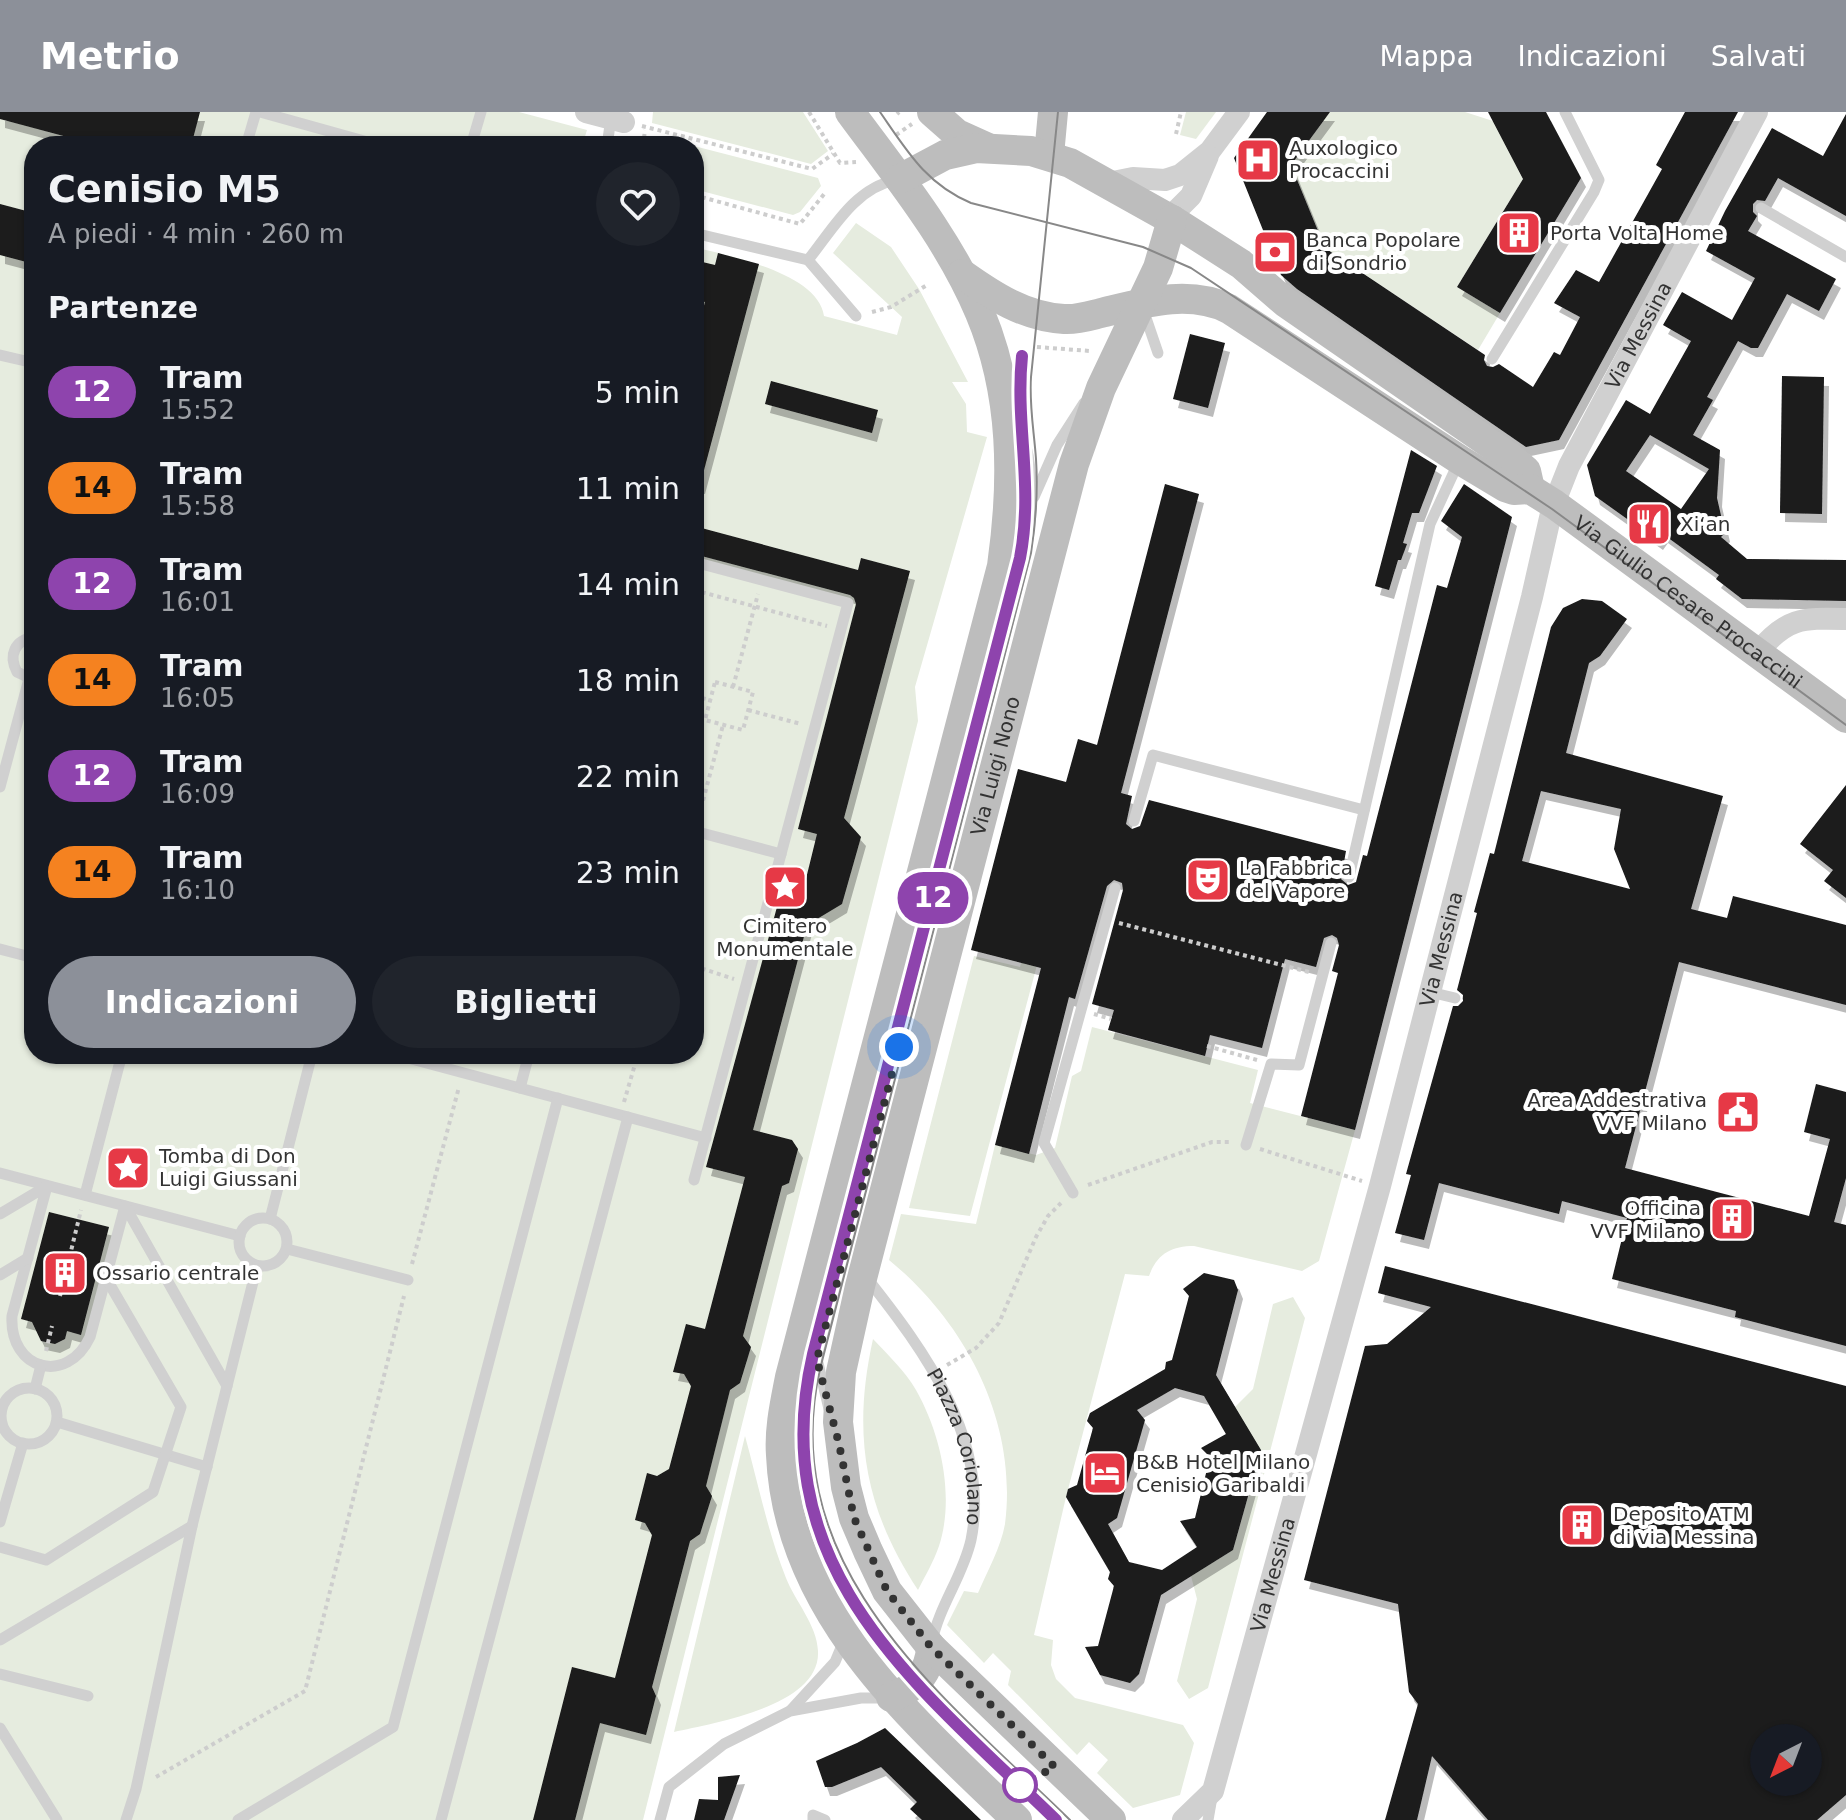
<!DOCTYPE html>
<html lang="it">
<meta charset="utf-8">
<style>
:root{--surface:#171b24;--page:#20242c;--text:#f1f3f6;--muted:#9ea1a6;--accent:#8c9099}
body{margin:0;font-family:"DejaVu Sans",sans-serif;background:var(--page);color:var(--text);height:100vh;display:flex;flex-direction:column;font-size:30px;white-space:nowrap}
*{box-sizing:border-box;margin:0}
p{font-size:26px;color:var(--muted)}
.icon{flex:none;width:44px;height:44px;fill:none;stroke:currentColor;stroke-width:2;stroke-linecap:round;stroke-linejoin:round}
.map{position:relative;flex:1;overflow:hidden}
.panel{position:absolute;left:24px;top:24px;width:680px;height:928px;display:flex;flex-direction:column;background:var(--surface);border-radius:32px;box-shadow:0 2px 6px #0004}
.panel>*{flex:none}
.badge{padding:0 16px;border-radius:26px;font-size:28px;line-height:52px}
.needle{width:52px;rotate:222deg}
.tools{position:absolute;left:1750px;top:1612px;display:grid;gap:16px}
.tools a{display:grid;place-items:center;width:72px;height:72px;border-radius:50%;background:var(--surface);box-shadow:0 2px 6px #0004;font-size:40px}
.you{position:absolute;width:40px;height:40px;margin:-20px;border:6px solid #fff;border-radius:50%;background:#1a73e8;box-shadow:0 0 0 12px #1a73e833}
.map>.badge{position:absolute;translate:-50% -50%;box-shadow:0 0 0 4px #fff}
h2{padding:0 24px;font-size:30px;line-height:72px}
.round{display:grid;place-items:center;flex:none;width:84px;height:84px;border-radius:42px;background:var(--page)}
.head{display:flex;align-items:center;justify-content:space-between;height:136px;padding:0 24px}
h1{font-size:38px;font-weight:600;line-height:60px}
.cta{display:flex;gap:16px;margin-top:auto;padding:16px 24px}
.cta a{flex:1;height:92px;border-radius:48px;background:var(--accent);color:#fff;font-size:32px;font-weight:600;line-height:92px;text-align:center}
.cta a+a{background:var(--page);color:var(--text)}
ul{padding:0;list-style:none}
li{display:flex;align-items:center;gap:24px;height:96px;padding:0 24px}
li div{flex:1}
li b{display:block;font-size:30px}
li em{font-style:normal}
li .badge{min-width:88px;font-weight:700;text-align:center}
header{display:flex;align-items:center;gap:48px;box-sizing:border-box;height:112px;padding:0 40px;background:var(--accent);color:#fff}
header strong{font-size:38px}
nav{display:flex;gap:44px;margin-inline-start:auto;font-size:28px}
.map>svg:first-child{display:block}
</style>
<header>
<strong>Metrio</strong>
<nav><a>Mappa</a><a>Indicazioni</a><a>Salvati</a></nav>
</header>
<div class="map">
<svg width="1846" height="1708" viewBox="0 0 1846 1708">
<defs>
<filter id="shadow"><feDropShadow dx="5" dy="9" stdDeviation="0" flood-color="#0004"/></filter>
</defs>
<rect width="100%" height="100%" fill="#fff"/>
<!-- green -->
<g fill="#e6ecdf">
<path d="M0,0H519L587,18L582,34H34V942H694V135C729,144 818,161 824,204L897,223L902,205L833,141L856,111L891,135L919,177L968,270H952L966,292L967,320L987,325L915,575L918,609L643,1708H0Z"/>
<path d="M653,0H803L828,39L811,52L652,11Z"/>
<path d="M1186,0H1216L1196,27L1180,23Z"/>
<path d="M1330,0H1465L1493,9L1523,67L1457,175L1500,201L1478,238L1325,136L1291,53Z"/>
<path d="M694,34L818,66L821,74L800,100L793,103L694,77Z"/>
<path d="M1045,762L1060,767L970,1104L909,1096L974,844L1020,855Z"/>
<path d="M1092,915L1258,958L1250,991L1355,1018L1319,1149L1302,1159L1194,1134C1171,1134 1157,1142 1149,1164L1125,1162L1066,1385L1034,1523L1053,1528L1051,1553L1056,1567L1075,1586L1183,1613L1194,1631L1180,1683L1133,1696L1097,1661L1108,1648L1089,1630L1077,1643L1008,1573L1011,1559L993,1541L984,1551L947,1513L964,1479L978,1481C987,1460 1001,1435 1005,1412C1018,1310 966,1211 889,1148L901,1102L976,1112L995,1033L1036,1043L1055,1036L1072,964L1081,959Z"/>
<path d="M1293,1185L1305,1206L1208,1576L1189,1587L1177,1569L1197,1487L1191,1464L1233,1438L1261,1339L1235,1295L1253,1277L1273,1192Z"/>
<path d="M873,1227C888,1243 905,1259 916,1278C941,1322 955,1385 939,1434C934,1449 925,1464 918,1478C864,1396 852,1322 873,1227Z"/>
<path d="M745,1324C758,1371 768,1421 786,1466C795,1489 817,1513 818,1539C821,1594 714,1611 674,1620Z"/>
</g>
<!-- building -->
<g fill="#1a1a1a" fill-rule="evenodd" filter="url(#shadow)">
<path d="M0,0H200L191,34H101L0,7Z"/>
<path d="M1267,0H1330L1291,53L1325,136L1485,243L1484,248L1487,254L1493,255L1499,252L1533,275L1554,240L1560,243L1580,205L1554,191L1576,158L1599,170L1662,57L1656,53L1685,0H1738L1559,328L1526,335L1297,177L1281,163L1234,46Z"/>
<path d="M1488,0H1546L1581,66L1500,201L1457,175L1523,67Z"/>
<path d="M1846,2V104L1778,66L1765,89L1757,88L1753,92V100L1757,104L1748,119L1836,167L1819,199L1787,182L1758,236H1751L1738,229L1707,285L1713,288L1693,323L1720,338L1717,386L1725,421L1721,425L1747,447L1846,448V489L1742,487L1716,467L1719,463L1663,422L1658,429L1595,384L1587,353L1626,288L1650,302L1691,229L1663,213L1682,180L1732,208L1755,166L1706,139L1725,99L1772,16L1823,44ZM1650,323L1709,357L1681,397L1626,359Z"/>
<path d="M0,92L34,101V152L0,143Z"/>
<path d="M718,141L759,152L700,373L694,372V231L705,190L694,187V148L715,153Z"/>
<path d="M1190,222L1225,231L1208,296L1173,287Z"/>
<path d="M1782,264L1824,265L1822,402L1780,401Z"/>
<path d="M771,269L878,298L872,321L765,292Z"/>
<path d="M1411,338L1437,354L1419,401H1412L1403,431L1407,432L1401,448H1398L1389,478L1375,474Z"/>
<path d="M1165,372L1199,382L1121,681L1132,684L1126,712L1132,717L1140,714L1149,688L1346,739L1341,767L1348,773L1356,770L1363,743L1367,744L1437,473L1447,476L1462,425L1441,409L1464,372L1512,405L1355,1018L1301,1004L1338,861L1332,859L1339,833L1337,826L1332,823L1324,826L1316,855L1285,847L1262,936L1210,923L1205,944L1108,918L1114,898L1092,892L1123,778L1122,771L1114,768L1107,774L1075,887L1069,885L1029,1042L995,1033L1041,856L971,838L1018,657L1066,670L1078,627L1097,633Z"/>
<path d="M694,414L858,458L861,446L910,459L844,706L861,725L842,792L807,813L753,1018L792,1028L798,1037L789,1071L782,1074L743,1224L751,1235L740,1271L730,1278L706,1374L712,1384L700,1422L690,1429L652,1575L656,1584L646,1623L600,1611L575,1708H533L572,1555L615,1566L652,1423L645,1411L635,1408L647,1361L657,1364L669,1357L691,1274L684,1262L673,1260L686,1212L705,1217L745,1065L706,1055L783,773L803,779L817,722L798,717L856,492L854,486L850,483L694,442Z"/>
<path d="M1582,487L1602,489L1627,507L1600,544L1589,551L1566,641L1723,684L1691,797L1727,806L1733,784L1846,813V893L1679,850L1625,1056L1809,1104L1830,1027L1804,1020L1816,972L1846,980V1066L1834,1110L1846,1113V1234L1735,1205L1736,1199L1612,1167L1627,1106L1562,1089L1559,1102L1439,1071L1424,1128L1395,1121L1411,1063L1406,1062L1453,894H1458L1463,889V883L1457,878L1477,801L1474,800L1490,741L1494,742L1551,515L1563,496ZM1541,679L1621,697L1614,737L1630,777L1522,749Z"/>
<path d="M1846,673V786L1824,769L1833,758L1800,732Z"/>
<path d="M49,1100L109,1115L81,1223L67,1219L65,1227L55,1232L41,1229L32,1210L21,1207Z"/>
<path d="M1385,1154L1846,1274V1683L1817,1708H1488L1432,1644L1417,1708H1385L1418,1592L1409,1580L1398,1492L1304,1468L1365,1234L1387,1232L1431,1195L1378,1181ZM1764,1626H1808V1670H1764Z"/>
<path d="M1204,1161L1234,1168L1238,1178L1216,1263L1261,1338L1233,1438L1161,1483L1139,1562L1130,1571L1100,1563L1085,1535L1098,1534L1114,1474L1108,1467L1110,1460L1066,1385L1068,1377L1077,1373L1093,1316L1087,1309L1090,1301L1165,1257L1166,1250L1172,1248L1189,1184L1183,1177ZM1175,1276L1204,1284L1226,1322L1201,1336L1210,1345L1195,1406L1180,1409L1197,1435L1162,1458L1129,1450L1108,1412L1117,1406L1145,1308L1137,1298Z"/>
<path d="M885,1616L981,1708H922L910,1697L917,1690L881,1655L832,1675H825L816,1649L857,1631Z"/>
<path d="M740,1663L724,1708H694L699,1687L718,1688V1665Z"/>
</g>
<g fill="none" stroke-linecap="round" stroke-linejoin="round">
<!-- path -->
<g stroke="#cdcdcd" stroke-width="4" stroke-dasharray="4 4" stroke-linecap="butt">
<path d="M809,0L840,51L856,50"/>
<path d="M897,2L899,0"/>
<path d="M642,14L812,57L833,42"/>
<path d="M1176,22L1181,0"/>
<path d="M896,23L912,12"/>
<path d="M643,34L645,18"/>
<path d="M694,83L800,112L825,81"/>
<path d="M872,200L891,195L927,173"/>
<path d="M1037,235L1090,239"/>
<path d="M694,478L827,514"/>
<path d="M715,570L753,580L743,618L705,608Z"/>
<path d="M733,575L758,482"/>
<path d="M694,584L710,588"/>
<path d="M748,598L801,612"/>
<path d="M699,704L723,613"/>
<path d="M1119,811L1309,860"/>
<path d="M694,854L734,867"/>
<path d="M1094,902L1111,907"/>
<path d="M1207,934L1257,948"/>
<path d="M624,990L638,942"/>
<path d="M1260,1037L1362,1069"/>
<path d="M1088,1073L1212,1030H1232"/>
<path d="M412,1152L459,975"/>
<path d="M60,1184L81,1098"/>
<path d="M46,1239L52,1214"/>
<path d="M947,1253L976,1236L999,1211L1036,1125L1048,1104L1061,1091"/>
<path d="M156,1665L305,1579L404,1184"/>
</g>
<!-- lane -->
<g stroke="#d0d0d0" stroke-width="11">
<path d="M260,0L382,34"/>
<path d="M246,34L256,0"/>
<path d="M471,34L481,0"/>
<path d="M607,34L611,6"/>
<path d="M1761,96L1846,145"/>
<path d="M694,121L808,148L856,204"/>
<path d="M808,148C833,117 854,77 895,68"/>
<path d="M1144,200L1158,241"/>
<path d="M0,243L34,251"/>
<path d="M1492,247L1594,80L1599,68L1565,0"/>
<path d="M1034,385L1057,333L1084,291"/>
<path d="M694,450L848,491L694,1068"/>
<path d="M34,568L17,560C8,543 15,528 34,525"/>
<path d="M0,675L29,567"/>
<path d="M1134,709L1153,643L1364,698"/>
<path d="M694,719L781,742"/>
<path d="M1349,765L1430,412L1454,360"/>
<path d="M0,837L34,846"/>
<path d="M1430,880L1455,886"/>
<path d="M393,942L706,1026"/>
<path d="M520,976L529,942"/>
<path d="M1246,1033L1271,952L1299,953L1331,831"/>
<path d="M0,1061L240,1124"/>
<path d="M1073,1081L1044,1031L1115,776"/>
<path d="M85,1083L122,942"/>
<path d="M0,1102L47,1074L12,1204C9,1258 67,1274 90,1225L125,1094L227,1274"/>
<circle cx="263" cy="1130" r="24"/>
<path d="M270,1107L312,942"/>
<path d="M287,1137L408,1168"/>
<path d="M0,1163L28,1146"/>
<path id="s1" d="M866,1165C924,1238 991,1329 971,1428C963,1464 939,1494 932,1530"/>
<path d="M817,1247L829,1297"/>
<circle cx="29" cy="1304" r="28"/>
<path d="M35,1277L41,1253"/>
<path d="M797,1279L817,1247L1024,449C1034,402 1036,356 1019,311"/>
<path d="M57,1310L207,1355"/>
<path d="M0,1410L23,1331"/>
<path d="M0,1435L46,1448L153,1380L181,1295L106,1166"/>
<path d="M0,1528L192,1414"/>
<path d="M0,1562L88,1584"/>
<path d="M791,1598L835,1550L845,1526"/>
<path d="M0,1616L57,1708"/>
<path d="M126,1708L136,1677L192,1414L257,1154"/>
<path d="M238,1708L393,1615L558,986"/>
<path d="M441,1708L628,1005"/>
<path d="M660,1708L669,1675L724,1632L790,1599L861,1586H887"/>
<path d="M813,1708V1703L825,1708"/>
<path d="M1208,1708L1212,1685"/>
</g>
<!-- street -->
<g stroke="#d0d0d0" stroke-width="22">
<path d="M586,0L624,10"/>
<path d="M1108,71L1133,66L1165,68L1180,63L1210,39L1239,0"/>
<path d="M1172,108L1177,98L1191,84L1208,44"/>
<path d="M1757,541C1787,505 1802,506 1846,507"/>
<path id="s2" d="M1183,1708L1213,1679L1380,1074L1532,485L1552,397L1569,354L1757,0"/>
</g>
<!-- secondary -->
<g stroke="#bdbdbd" stroke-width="30">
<path d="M850,0C897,64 949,127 980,201C1014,282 1014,369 1002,454L790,1265C785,1291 779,1317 781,1343C788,1501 912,1607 1017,1708"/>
<path d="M932,0L957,22L988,36"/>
<path d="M1049,43L1053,0"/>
<path d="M900,67L945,43L976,36L1031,39L1070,51L1172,108L1241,152L1286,191L1512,347L1526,359L1530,377"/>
<path id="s3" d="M962,162C993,184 1025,205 1064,207C1077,208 1089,204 1101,201C1143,191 1189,177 1229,197L1460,348L1505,375L1514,378L1530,377L1554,392L1846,606"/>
<path d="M891,1585C915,1577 930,1560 931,1535"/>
<path id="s4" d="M1111,1708L931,1535L887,1479L868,1439L854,1406L846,1375L838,1310L841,1260L860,1174L1074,352L1101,276L1158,156L1172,108"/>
</g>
<!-- tram -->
<g stroke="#888" stroke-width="2">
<path d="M880,0C907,39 926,72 971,91L1143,135L1191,156L1552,397L1846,613"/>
<path d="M1058,0L1031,265C1029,292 1034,319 1036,347C1038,379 1036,409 1031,441L820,1257C775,1457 944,1585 1070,1708"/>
</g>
</g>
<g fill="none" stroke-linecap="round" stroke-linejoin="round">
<!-- line casing -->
<g stroke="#fff" stroke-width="18">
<path id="line" d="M1022,244C1015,313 1034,374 1020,446L813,1242C763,1458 918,1574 1056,1708"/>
</g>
<!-- line -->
<use href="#line" stroke="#8e44ad" stroke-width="12"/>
<!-- walk -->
<path stroke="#333" stroke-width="8" stroke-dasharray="0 14.4" d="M899,935L817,1247L820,1260L839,1332L854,1406L887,1479L931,1535L1055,1655L1020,1673"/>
</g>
<!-- icons -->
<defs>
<g id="hospital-square" transform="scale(2.3)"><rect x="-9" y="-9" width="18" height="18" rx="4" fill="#e63946" stroke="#fff"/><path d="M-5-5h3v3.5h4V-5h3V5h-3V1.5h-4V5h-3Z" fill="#fff"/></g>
<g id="building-square" transform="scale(2.3)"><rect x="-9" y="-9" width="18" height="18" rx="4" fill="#e63946" stroke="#fff"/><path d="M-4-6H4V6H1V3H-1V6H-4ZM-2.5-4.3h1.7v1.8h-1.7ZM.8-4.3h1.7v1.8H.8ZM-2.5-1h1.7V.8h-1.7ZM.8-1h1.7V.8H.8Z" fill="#fff"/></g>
<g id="bank-square" transform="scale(2.3)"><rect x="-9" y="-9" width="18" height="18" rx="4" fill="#e63946" stroke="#fff"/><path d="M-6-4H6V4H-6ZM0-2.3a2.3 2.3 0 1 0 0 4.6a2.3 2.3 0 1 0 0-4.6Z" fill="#fff"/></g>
<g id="restaurant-square" transform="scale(2.3)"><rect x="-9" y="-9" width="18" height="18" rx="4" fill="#e63946" stroke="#fff"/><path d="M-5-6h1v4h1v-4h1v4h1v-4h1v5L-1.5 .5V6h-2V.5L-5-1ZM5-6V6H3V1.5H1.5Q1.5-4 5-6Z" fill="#fff"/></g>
<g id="theatre-square" transform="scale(2.3)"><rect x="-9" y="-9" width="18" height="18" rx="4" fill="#e63946" stroke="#fff"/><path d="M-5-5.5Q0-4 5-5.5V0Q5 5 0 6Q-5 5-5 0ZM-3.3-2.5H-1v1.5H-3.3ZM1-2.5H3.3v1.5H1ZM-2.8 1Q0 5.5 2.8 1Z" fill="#fff"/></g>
<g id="sight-square" transform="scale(2.3)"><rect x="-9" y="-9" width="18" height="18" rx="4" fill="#e63946" stroke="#fff"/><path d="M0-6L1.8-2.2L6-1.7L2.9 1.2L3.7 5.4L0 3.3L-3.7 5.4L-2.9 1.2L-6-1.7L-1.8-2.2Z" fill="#fff"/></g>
<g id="civic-square" transform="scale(2.3)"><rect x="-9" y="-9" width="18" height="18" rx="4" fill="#e63946" stroke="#fff"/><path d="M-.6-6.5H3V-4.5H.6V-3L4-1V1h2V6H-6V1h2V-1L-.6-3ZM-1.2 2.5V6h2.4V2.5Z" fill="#fff"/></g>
<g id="hotel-square" transform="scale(2.3)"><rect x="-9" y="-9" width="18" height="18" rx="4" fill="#e63946" stroke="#fff"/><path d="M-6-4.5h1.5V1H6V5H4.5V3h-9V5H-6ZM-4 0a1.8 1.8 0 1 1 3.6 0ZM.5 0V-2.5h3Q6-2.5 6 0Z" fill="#fff"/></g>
</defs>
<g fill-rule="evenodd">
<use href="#hospital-square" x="1258" y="48"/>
<use href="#building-square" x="1519" y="121"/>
<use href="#bank-square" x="1275" y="140"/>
<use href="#restaurant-square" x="1649" y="412"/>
<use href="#theatre-square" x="1208" y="768"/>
<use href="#sight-square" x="785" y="775"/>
<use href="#civic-square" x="1738" y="1000"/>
<use href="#sight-square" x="128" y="1056"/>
<use href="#building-square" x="1732" y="1107"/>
<use href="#building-square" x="65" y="1161"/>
<use href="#hotel-square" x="1105" y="1361"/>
<use href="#building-square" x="1582" y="1413"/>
</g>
<!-- markers -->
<circle fill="#fff" stroke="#8e44ad" stroke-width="4" cx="1020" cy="1673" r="16"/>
<g text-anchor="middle" stroke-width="8" stroke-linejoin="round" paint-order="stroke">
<!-- poi labels -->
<g font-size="20" fill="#333" stroke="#fff" text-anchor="start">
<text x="1289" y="43">Auxologico<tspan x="1289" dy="23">Procaccini</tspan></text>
<text x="1550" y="128">Porta Volta Home</text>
<text x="1306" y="135">Banca Popolare<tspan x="1306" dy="23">di Sondrio</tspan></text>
<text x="1680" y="419">Xi‘an</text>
<text x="1239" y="763">La Fabbrica<tspan x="1239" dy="23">del Vapore</tspan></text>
<text x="785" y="821" text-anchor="middle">Cimitero<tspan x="785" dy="23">Monumentale</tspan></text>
<text x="1707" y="995" text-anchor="end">Area Addestrativa<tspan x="1707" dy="23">VVF Milano</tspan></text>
<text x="159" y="1051">Tomba di Don<tspan x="159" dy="23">Luigi Giussani</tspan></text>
<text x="1701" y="1103" text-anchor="end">Officina<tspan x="1701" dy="23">VVF Milano</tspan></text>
<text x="96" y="1168">Ossario centrale</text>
<text x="1136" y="1357">B&amp;B Hotel Milano<tspan x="1136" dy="23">Cenisio Garibaldi</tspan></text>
<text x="1613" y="1409">Deposito ATM<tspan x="1613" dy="23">di via Messina</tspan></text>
</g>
<!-- street labels -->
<g font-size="20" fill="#333" stroke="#fff">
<text dy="7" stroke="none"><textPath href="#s2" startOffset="1562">Via Messina</textPath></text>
<text dy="7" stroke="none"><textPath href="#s3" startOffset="830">Via Giulio Cesare Procaccini</textPath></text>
<text dy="7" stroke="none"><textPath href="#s4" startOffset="1174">Via Luigi Nono</textPath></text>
<text dy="7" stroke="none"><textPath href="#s2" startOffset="914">Via Messina</textPath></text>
<text dy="7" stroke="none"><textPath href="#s1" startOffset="196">Piazza Coriolano</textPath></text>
<text dy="7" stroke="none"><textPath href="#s2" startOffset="266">Via Messina</textPath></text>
</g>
</g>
</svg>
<div class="tools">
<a><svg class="needle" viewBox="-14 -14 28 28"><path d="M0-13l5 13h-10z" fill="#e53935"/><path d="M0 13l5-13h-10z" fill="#9ea1a6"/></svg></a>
</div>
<div class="you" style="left:899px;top:935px"></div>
<b class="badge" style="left:933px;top:786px;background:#8e44ad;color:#fff">12</b>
<section class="panel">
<div class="head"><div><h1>Cenisio M5</h1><p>A piedi · 4 min · 260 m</p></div><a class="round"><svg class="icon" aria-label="heart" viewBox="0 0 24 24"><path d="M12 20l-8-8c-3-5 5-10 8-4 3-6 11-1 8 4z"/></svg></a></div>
<h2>Partenze</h2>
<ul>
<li><span class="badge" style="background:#8e44ad;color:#fff">12</span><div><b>Tram</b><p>15:52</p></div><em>5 min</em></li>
<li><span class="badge" style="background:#f58220;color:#111">14</span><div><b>Tram</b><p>15:58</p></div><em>11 min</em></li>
<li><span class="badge" style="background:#8e44ad;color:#fff">12</span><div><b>Tram</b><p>16:01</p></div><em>14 min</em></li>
<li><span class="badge" style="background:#f58220;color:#111">14</span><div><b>Tram</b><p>16:05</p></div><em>18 min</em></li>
<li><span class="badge" style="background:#8e44ad;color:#fff">12</span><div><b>Tram</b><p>16:09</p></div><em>22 min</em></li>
<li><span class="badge" style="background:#f58220;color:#111">14</span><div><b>Tram</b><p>16:10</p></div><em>23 min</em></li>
</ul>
<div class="cta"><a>Indicazioni</a><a>Biglietti</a></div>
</section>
</div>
